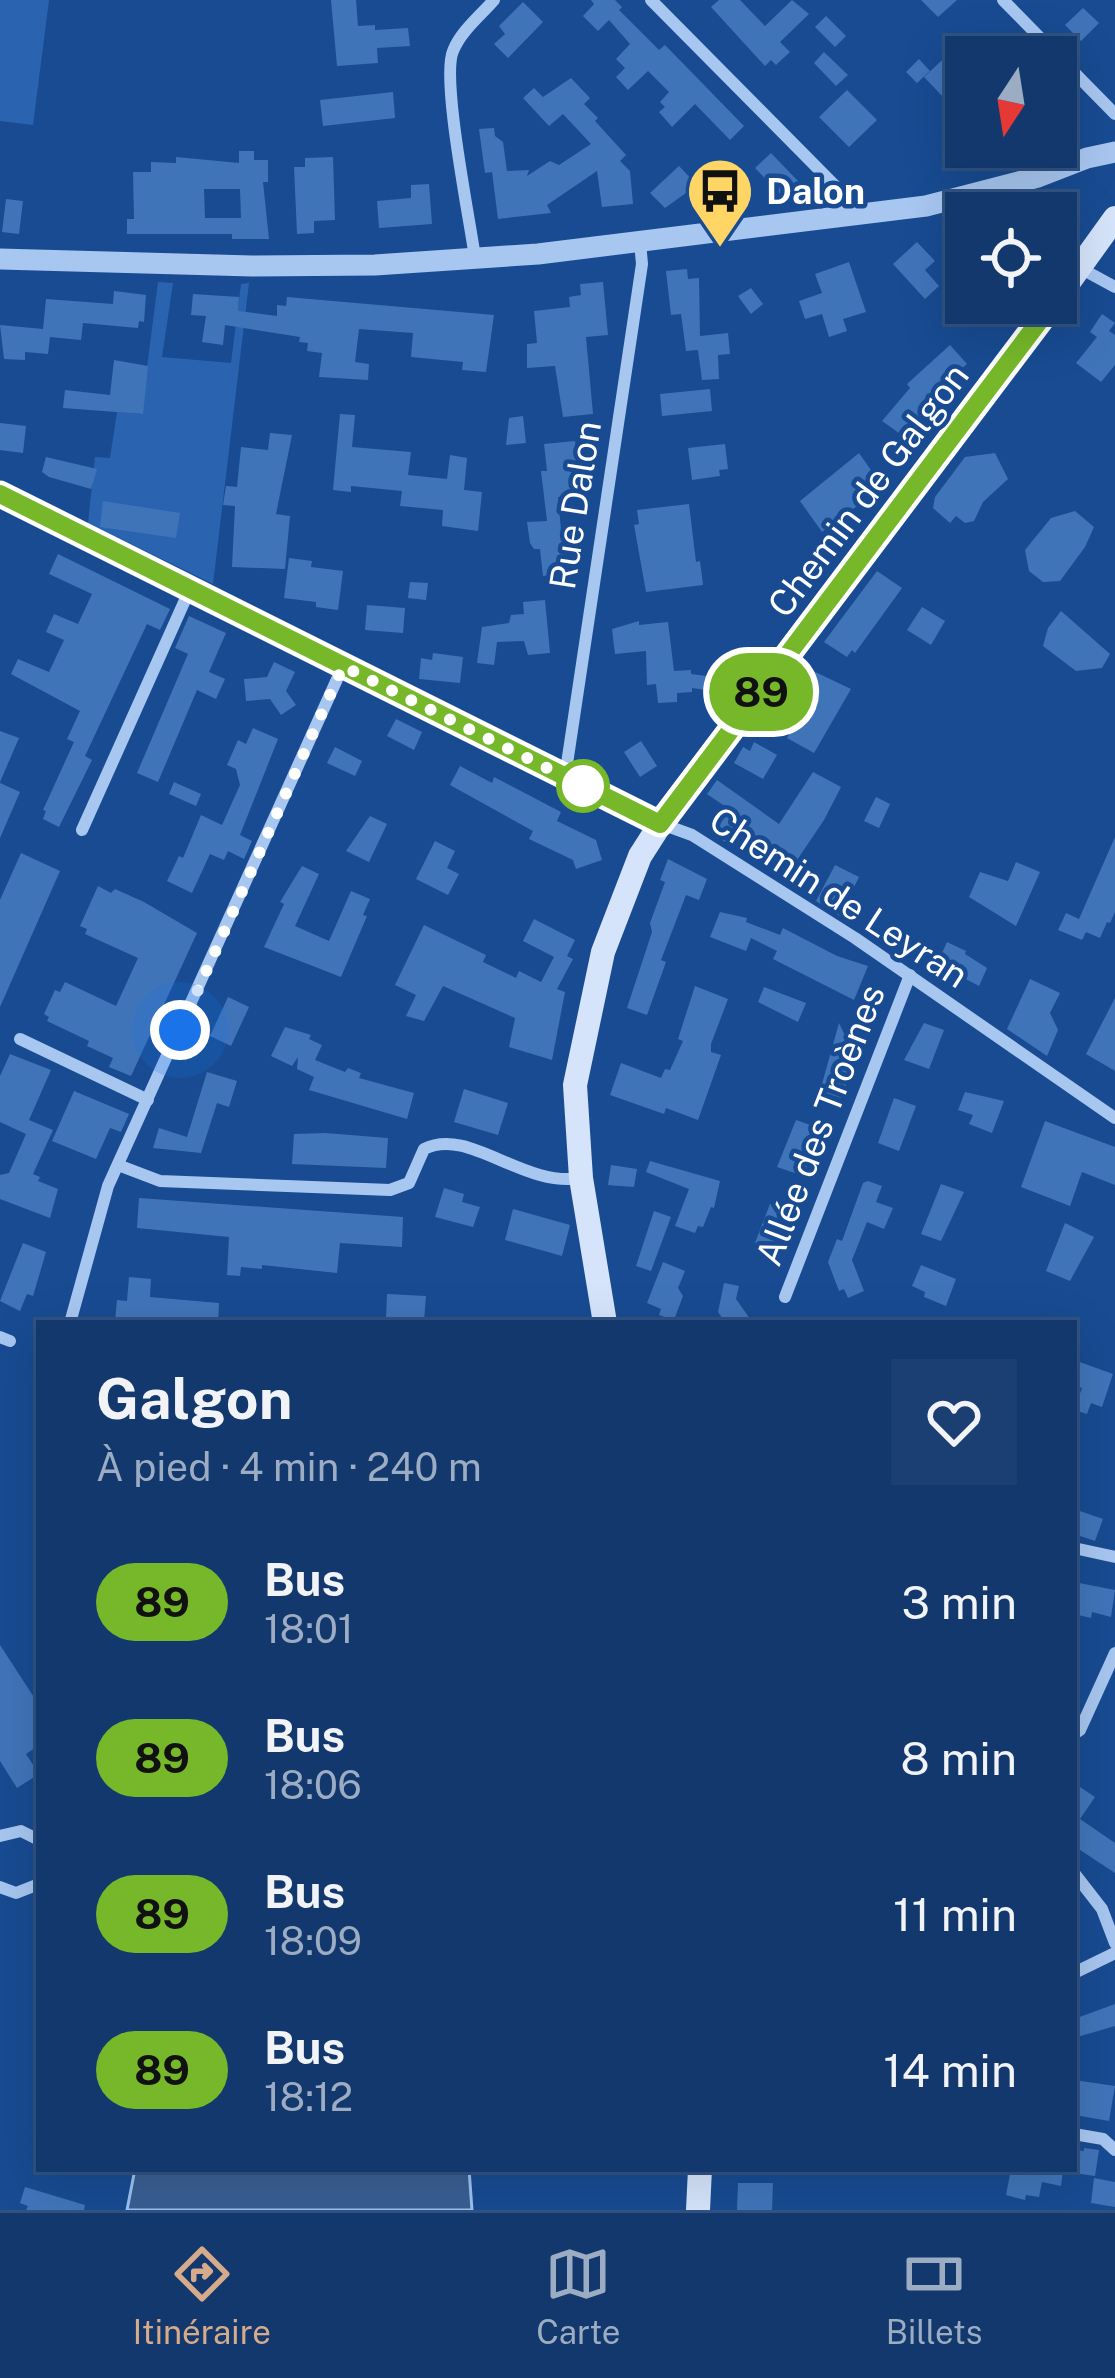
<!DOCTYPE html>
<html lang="fr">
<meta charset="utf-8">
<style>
:root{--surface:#12386e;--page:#1b3f73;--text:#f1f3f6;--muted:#9cacc2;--line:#315281;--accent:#d6ab8b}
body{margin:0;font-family:"Public Sans",sans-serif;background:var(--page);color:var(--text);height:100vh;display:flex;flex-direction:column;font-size:45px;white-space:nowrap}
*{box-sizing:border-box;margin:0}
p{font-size:39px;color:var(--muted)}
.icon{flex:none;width:66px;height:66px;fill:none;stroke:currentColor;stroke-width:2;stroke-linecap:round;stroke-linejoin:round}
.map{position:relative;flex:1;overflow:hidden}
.sheet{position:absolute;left:36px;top:1320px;width:1041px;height:852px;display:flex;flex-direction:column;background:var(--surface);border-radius:0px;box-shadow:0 12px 48px #0002,0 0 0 3px var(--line)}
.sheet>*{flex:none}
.badge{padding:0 24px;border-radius:39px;font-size:42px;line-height:78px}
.needle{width:78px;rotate:192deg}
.tools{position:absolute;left:945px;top:36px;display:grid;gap:24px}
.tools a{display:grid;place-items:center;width:132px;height:132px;border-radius:0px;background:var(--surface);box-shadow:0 12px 48px #0002,0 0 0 3px var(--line);font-size:60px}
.you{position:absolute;width:60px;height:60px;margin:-30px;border:9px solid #fff;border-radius:50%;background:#1a73e8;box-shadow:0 0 0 18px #1a73e833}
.map>.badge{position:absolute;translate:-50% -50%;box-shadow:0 0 0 6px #fff}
.round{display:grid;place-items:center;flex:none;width:126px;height:126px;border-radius:0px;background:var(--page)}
.overview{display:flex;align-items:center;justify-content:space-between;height:204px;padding:0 60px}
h1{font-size:57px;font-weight:700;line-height:90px}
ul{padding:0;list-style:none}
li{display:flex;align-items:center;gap:36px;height:156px;padding:0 60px}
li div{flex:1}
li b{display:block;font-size:45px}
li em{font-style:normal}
li .badge{min-width:132px;font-weight:700;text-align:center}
.menu{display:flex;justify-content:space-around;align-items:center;height:168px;border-top:3px solid var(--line);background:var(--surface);font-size:33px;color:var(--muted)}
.menu a{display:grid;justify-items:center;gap:6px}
.menu .active{color:var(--accent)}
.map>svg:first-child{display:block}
</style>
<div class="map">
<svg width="1115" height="2210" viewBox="0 0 1115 2210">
<rect width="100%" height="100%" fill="#184b92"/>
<!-- green -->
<g fill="#2a64b0">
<path d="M0,0H49L33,125L0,121Z"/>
<path d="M158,282L173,283L162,357L231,363L241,284L249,283L213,584L88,523L95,457L110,458L117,412L141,414Z"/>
</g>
<!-- water -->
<path fill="#3a5e92" stroke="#99c1f2" stroke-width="3" d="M135,2169H469L472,2210H127Z"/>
<!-- building -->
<g fill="#4074b9" fill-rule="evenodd">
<path d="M331,0H356L358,26L375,25V30L408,28L410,46L377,48L378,63L337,66Z"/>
<path d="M591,0H615L622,7L619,10L659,50L665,45L744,126L730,140L695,104L672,127L659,112L665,107L660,102L669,92L648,71L628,90L616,77L625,68L616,59L630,44L609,20L598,31L583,16L594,4Z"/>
<path d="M719,0H740L765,26L792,0L809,14L780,42L790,52L776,65L771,60L765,66L711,7Z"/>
<path d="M921,0H957L938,17Z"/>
<path d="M523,2L543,22L508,58L494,44L505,34L499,26Z"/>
<path d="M1083,8L1099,23L1081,41L1065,25Z"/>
<path d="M826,16L846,36L835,47L815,27Z"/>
<path d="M966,48V80L944,98L924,77L953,50L959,55Z"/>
<path d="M824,52L848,75L836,86L814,63Z"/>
<path d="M919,59L930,71L917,83L906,72Z"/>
<path d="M571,78L590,98L584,104L598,118L595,121L626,155L620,161L630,171L633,204L602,207L597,171L547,205L551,213L498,219L492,172L485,173L479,129L494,128L495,136L503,142L507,171L529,170L527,176L550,161L559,165L591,144L563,114L549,126L523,98L534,88L543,97Z"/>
<path d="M847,90L877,120L849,147L819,117Z"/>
<path d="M393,92L395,118L323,126L320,100Z"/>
<path d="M239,151H254V160H268V182H263L269,239H232V234H127V219H134L133,172H151V162L176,163V157L239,163ZM204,189H240L241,218H205Z"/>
<path d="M771,153L798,181L782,196L755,168Z"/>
<path d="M333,157L335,220L314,221V233L297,234L294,167H305V158Z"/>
<path d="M679,166L697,185L665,208L650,193Z"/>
<path d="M429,184L432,224L379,228L377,201L411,198V185Z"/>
<path d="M6,199L23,201L19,234L2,232Z"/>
<path d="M917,242L935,261L925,270L939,286L925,299L893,264Z"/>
<path d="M849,262L866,312L843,319L847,331L829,337L822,314L805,319L799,301L822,293L815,274Z"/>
<path d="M687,269L688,279L699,278L700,336L728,333L730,354L718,355L719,379L702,380L698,350L686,351L681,314L671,315L666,271Z"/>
<path d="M603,282L608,335L586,337L593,414L563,417L555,366L527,368V344L537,343L534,311L570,307L569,297L581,295L580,284Z"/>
<path d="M751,288L763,304L751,314L738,296Z"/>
<path d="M114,291L146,295L144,322L139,321L138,328L83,323L81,340L50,337L48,354L25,352V360L4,359L0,325L43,329L46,299L113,304Z"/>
<path d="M193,294L239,297L238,311L277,316V305L286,306L287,297L494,315L486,372L462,370L463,362L411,357L413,333L359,329L355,362L369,364L368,380L319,377L322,353L307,351L308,343L299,342L300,337L225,325L223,345L202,342L206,316L191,315Z"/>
<path d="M1102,314L1115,323L1109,331L1115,335V365L1101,382L1076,363L1097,337L1090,332Z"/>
<path d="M950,345L967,364L918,407L925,412L906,438L882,421L910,388L907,384Z"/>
<path d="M114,360L148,366L143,414L63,408L65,390L110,395Z"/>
<path d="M710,389L712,411L662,416L660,394Z"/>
<path d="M340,414L355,415L352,447L411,452L408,475L447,479L450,455L467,458L464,490L482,492L478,531L442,526L443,510L400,506L402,491L351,486V492L333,490Z"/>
<path d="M523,416L526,443L506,445L509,418Z"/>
<path d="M0,423L26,426L23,453L0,450Z"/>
<path d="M270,433L292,435L276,514L290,516L285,569L232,567L235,506L223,505L226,486L237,487L241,447L268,450Z"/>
<path d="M575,441L580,494L558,497L565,573L543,576L540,549H534L530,543L527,522L547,521L541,471H547L544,444Z"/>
<path d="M725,444L728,469L719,470L720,476L692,480L688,448Z"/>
<path d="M859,453L880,483L858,499L861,503L822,532L800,501Z"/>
<path d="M995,453L1008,479L983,502L974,521L965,523L956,516L950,523L933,508L935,497L965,457Z"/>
<path d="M46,457L97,469L91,489L49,477L42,472Z"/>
<path d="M103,501L180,513L176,538L100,527Z"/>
<path d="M689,504L696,562L700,561L703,585L646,592L634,525L639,524L637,510Z"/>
<path d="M1075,511L1094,527L1085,547L1060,581L1043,582L1029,571L1025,550L1051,518Z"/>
<path d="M58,554L170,609L160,630L147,624L85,756L92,760L59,827L43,819L46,811L43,810L74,742L67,739L80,711L11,674L18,659L49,672L64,640L46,632L54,614L78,624L92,594L49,574Z"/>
<path d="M289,558L312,561L311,567L343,571L338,610L316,607V602L284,598Z"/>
<path d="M877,571L902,588L855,653L852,650L847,657L824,642Z"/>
<path d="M410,582L428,583L426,600L408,598Z"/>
<path d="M545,600L550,653L528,655L524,641L497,642L494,665L477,663L482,627L509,623L511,615L524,614L523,602Z"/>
<path d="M367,605L405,608L403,633L365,630Z"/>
<path d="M922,607L945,621L931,645L907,630Z"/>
<path d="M1061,611L1110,654L1102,668L1076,671L1043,646L1048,628Z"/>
<path d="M189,616L226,633L209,672L225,679L216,699L197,690L158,782L137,773L188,654L175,648Z"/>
<path d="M639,621V625L668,622L674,671L691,670V674L722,678L720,692L692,688V692L677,693V702L658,703L656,684L647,685L646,651L615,654L612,629Z"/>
<path d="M433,653L463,657L460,683L419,679L421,658L432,660Z"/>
<path d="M274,662L295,672L286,691L296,705L281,715L270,699L246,701L244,679L267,677Z"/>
<path d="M809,669L851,689L814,753L787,738L812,693L800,685Z"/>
<path d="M396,719L422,732L414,750L387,736Z"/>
<path d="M253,728L278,739L240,835L252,841L244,859L228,851L224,860L210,854L192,893L167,881L179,856L183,858L201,815L222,825L240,785L236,769L227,765L238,740L246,744Z"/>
<path d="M0,731L19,738L0,782Z"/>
<path d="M641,741L657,766L640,777L624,752Z"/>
<path d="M754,742L777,755L763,779L734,763L743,747L750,751Z"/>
<path d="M335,747L362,761L355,776L327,763Z"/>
<path d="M460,766L492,783L494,777L561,812L557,821L596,840L602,860L576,869L573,860L529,839L533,831L450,785Z"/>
<path d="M813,772L841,787L824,820L791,869L741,832L731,846L712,833L729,809L707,794L717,780L779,824Z"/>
<path d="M174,782L201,794L196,806L169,794Z"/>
<path d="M0,783L20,792L0,838Z"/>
<path d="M876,797L890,804L879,828L864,821Z"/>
<path d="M370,816L387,824L369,862L346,851Z"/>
<path d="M1115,837V912L1110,923L1107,922L1100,938L1086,932L1082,940L1058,930L1066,913L1079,919Z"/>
<path d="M435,841L455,851L447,868L459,874L448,895L416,879Z"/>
<path d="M21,853L60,871L0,1007V900Z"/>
<path d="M668,859L707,879L699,900L686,895L661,960L666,962L647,1015L627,1008L652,932L650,923L665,882L660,880Z"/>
<path d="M1016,862L1040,872L1016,926L969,897L980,872L1008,881Z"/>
<path d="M835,865L859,877L840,916L816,901Z"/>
<path d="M302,866L319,874L295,926L329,941L351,891L370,899L363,915L367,916L341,977L264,947L284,904L280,902Z"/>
<path d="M98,886L111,893L115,889L144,902L197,933L131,1076L109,1067L113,1058L87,1046L89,1041L47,1021L49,1017L44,1014L55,990L60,992L65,982L116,1006L138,958L85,934L87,929L80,926Z"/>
<path d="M720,912L747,918L746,922L780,935L783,928L837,956L868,966L854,1000L773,959L777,951L751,938L746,951L710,937Z"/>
<path d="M534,919L575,940L567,956L573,959L557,989L565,992L552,1060L509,1047L515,1018L443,986L424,1021L406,1016L416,995L395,985L424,925L486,955L483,962L516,978L519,971L541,982L554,957L523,941Z"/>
<path d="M947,942L966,951L965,954L987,968L979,986L937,964Z"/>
<path d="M1030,979L1060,993L1050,1013L1058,1030L1047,1056L1007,1029Z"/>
<path d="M695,986L728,999L711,1044V1052L721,1055L698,1120L666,1108L664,1114L610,1095L621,1063L661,1078L665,1069L670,1070L683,1041L678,1039Z"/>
<path d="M764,987L806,1003L798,1022L758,1002Z"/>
<path d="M228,997L249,1007L231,1046L210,1036Z"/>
<path d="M1115,998V1071L1086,1054Z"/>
<path d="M839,1023L856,1059L841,1098L820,1091Z"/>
<path d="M924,1023L944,1030L929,1069L904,1060Z"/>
<path d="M285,1027L311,1035L309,1039L322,1045L315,1060L345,1072L348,1068L361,1073L359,1078L414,1093L407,1119L309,1090L314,1077L297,1069L298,1057L292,1066L271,1056Z"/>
<path d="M10,1054L51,1070L29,1120L53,1130L33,1174L40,1177L38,1181L58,1189L50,1218L0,1199V1175L9,1173L26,1134L0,1122V1076Z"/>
<path d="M207,1072L237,1081L229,1107L217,1103L201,1153L153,1148L159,1128L187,1137Z"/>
<path d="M464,1089L508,1103L498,1135L454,1122Z"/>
<path d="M74,1091L129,1114L121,1132L110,1128L96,1159L52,1141Z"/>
<path d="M965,1092L1004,1101L992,1133L969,1124L973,1115L958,1110Z"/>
<path d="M894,1098L916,1106L899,1151L878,1143Z"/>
<path d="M796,1120L819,1128L804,1176L777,1167Z"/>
<path d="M1045,1121L1115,1147V1185L1082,1172L1070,1206L1021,1187Z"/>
<path d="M325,1133L388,1138L386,1168L292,1164L294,1134Z"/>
<path d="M650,1161L720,1181L714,1208L711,1207L703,1227L698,1226L695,1233L675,1226L689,1189L646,1172Z"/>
<path d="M611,1165L637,1169L634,1187L608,1185Z"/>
<path d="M868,1181L882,1186L876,1202L893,1208L884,1229L867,1222L852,1260L864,1291L848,1298L844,1289L839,1291L828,1262L837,1239L842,1241L863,1183Z"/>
<path d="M941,1184L964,1192L941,1241L921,1234Z"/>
<path d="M444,1188L464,1194L462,1202L480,1207L473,1227L435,1217Z"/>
<path d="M139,1198L403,1217L402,1247L340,1243L337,1273L262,1265V1269L241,1267L240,1276L227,1275L229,1237L137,1228Z"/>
<path d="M770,1204L791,1213L776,1252L755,1243Z"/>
<path d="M513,1209L570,1225L562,1256L505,1240Z"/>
<path d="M654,1211L671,1217L651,1271L636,1266Z"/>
<path d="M1065,1223L1094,1237L1070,1281L1046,1271Z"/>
<path d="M23,1243L46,1252L33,1296L27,1294L20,1311L0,1301Z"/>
<path d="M663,1262L685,1271L678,1288L683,1296L674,1320L659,1315L661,1309L647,1303Z"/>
<path d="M921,1265L956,1279L946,1306L924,1297L925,1292L912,1286Z"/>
<path d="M129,1277L151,1279L150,1297L219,1303L218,1323L115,1321L117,1300L127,1301Z"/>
<path d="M724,1283L739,1286L736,1299L753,1323H726L718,1312Z"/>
<path d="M387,1294L426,1296L424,1321L386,1318Z"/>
<path d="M1074,1360L1113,1374L1102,1407L1091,1403L1087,1414L1074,1410L1082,1388L1074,1385Z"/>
<path d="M1074,1509L1103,1519L1095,1541L1074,1534Z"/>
<path d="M1074,1582L1115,1590L1111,1617L1092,1612L1091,1618L1074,1614Z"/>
<path d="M0,1645L39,1705V1745L26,1754L39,1774L17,1788L0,1761Z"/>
<path d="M1074,1783L1095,1797L1080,1819L1115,1843V1873L1074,1846Z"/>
<path d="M1115,2004V2026L1074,2038V2019Z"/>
<path d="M1074,2080L1115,2086L1109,2121L1075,2115Z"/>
<path d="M1084,2148L1099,2150L1095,2176L1074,2173V2150L1084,2151Z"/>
<path d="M1011,2169H1063L1061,2186L1042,2182L1039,2197L1026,2195L1025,2200L1006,2195Z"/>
<path d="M1094,2178L1115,2182V2207L1091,2203Z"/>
<path d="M738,2183H773L772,2210H737Z"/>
<path d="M25,2187L85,2205L84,2210H26L28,2206L20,2203Z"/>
</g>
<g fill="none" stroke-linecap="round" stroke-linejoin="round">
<!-- minor -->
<g stroke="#a7c6f0" stroke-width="12">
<path d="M651,0L861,212"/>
<path d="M1003,0L1115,114"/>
<path d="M475,258C470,220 441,79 453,51C461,31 480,16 494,0"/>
<path d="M1080,268L1115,287"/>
<path d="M0,495L637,815L692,835L855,938L1115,1118"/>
<path d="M565,777L642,264L640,242"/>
<path d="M82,830L190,589"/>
<path d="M20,1039L148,1100"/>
<path d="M118,1165L160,1181L390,1190L409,1183L424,1149C469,1126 522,1188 581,1178"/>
<path d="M785,1297L910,975"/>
<path d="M70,1323L108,1186L343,666"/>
<path d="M0,1337L10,1341"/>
<path d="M1074,1548L1115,1557"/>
<path d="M1074,1734L1080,1730L1115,1653"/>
<path d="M0,1836L21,1831L39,1840"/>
<path d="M1074,1873L1102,1909L1115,1943"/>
<path d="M0,1887L16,1893L39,1884"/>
<path d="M1074,1973L1115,1953"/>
<path d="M1074,2134L1103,2139L1115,2150"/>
</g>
<!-- tertiary -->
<path stroke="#a7c6f0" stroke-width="21" d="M0,259L252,266L375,265L538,254L926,206L1038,177L1087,158L1115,152"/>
<!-- secondary -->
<g stroke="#d5e4fb" stroke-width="24">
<path d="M1056,300L1115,218"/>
<path d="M605,1323L581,1178L575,1085L603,952L640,856L672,806L1053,303"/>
<path d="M698,2210L700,2169"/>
</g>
</g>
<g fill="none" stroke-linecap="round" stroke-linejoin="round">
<!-- line casing -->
<g stroke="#fff" stroke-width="27">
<path id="line" d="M0,494L660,824L1053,303"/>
</g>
<!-- line -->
<use href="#line" stroke="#76b82a" stroke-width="18"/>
<!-- walk -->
<path stroke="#fff" stroke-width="12" stroke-dasharray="0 21.6" d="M180,1030L343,666L583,786"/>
</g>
<!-- icons -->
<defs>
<g id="bus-pin" transform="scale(3.45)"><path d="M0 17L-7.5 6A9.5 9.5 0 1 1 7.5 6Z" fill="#ffd665" stroke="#184b92"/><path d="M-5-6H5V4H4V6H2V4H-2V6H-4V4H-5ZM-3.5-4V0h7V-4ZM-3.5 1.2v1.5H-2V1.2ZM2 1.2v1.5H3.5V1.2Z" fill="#111"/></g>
</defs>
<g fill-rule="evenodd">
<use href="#bus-pin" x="720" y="191"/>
</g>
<!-- markers -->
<circle fill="#fff" stroke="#76b82a" stroke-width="6" cx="583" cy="786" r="24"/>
<g text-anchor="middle" stroke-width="9" stroke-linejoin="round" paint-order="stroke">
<!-- poi labels -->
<g font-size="36" font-weight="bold" fill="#fff" stroke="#184b92" text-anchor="start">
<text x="766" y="204">Dalon</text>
</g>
<!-- street labels -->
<g font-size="36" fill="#fff" stroke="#184b92">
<text transform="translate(868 490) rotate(-53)" y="13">Chemin de Galgon</text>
<text transform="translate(575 505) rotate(-81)" y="13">Rue Dalon</text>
<text transform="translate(839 897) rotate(33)" y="13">Chemin de Leyran</text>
<text transform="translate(820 1125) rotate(-69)" y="13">Allée des Troènes</text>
</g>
</g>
</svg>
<div class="tools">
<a><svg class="needle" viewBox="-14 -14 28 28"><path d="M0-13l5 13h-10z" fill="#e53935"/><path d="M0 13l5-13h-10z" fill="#9cacc2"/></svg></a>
<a><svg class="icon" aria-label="locate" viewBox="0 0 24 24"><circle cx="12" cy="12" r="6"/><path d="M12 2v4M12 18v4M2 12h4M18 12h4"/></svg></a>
</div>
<div class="you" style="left:180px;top:1030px"></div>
<b class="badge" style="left:761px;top:692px;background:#76b82a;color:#111">89</b>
<section class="sheet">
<div class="overview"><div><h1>Galgon</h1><p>À pied · 4 min · 240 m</p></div><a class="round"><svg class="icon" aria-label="heart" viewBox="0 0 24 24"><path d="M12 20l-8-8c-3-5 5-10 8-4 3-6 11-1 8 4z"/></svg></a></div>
<ul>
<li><span class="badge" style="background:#76b82a;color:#111">89</span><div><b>Bus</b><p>18:01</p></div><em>3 min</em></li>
<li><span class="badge" style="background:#76b82a;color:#111">89</span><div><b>Bus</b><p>18:06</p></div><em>8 min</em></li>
<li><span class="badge" style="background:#76b82a;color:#111">89</span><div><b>Bus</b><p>18:09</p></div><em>11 min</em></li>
<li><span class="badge" style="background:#76b82a;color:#111">89</span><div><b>Bus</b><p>18:12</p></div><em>14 min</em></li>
</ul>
</section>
</div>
<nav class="menu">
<a class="active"><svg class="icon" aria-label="directions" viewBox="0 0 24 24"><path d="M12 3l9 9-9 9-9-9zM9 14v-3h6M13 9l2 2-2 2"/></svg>Itinéraire</a>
<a><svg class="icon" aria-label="map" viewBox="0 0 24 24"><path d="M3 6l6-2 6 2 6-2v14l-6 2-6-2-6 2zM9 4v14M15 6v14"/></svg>Carte</a>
<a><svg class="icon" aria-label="tickets" viewBox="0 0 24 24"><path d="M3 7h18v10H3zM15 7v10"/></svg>Billets</a>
</nav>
